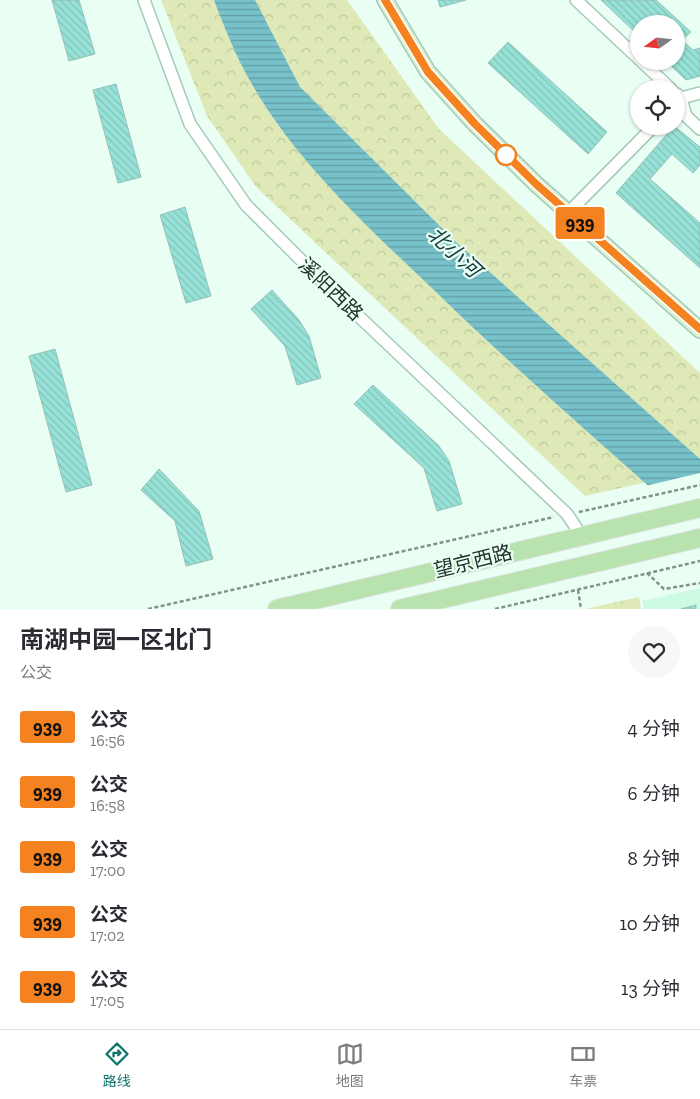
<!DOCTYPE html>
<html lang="zh">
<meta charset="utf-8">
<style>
:root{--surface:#fff;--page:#f7f7f7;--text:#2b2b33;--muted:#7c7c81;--line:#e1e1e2;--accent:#0f766e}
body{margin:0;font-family:"Zilla Slab","Noto Sans SC",serif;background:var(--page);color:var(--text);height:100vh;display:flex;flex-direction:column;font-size:19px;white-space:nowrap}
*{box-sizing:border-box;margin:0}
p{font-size:16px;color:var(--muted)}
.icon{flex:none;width:28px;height:28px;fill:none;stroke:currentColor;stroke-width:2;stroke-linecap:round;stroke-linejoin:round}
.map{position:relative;height:609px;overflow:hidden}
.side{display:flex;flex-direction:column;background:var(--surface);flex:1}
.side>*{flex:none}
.badge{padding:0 10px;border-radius:4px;font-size:18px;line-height:32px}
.needle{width:32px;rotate:255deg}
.fabs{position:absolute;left:630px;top:15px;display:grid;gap:10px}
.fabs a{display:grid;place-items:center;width:55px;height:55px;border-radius:50%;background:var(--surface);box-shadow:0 1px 4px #0004;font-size:25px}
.map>.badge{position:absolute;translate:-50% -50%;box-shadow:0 0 0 2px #fff}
.round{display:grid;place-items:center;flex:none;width:52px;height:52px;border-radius:26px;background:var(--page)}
.head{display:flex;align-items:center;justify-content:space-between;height:85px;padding:0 20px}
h1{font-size:24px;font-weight:700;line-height:38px}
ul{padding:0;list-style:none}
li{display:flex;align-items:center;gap:15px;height:65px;padding:0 20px}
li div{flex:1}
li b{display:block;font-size:19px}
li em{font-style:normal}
li .badge{min-width:55px;font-weight:700;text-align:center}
.menu{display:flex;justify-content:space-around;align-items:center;height:70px;border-top:1px solid var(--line);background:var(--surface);font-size:14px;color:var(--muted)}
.menu a{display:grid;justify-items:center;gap:2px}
.menu .active{color:var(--accent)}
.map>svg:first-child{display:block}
</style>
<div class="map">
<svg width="700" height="609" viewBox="0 0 700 609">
<defs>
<pattern id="forest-crowns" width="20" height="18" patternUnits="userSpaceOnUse" patternTransform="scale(1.25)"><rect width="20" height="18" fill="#dee9b7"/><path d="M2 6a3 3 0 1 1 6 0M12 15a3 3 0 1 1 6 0" fill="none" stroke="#bec89e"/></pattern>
<pattern id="water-rules" width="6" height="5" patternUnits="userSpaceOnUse" patternTransform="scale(1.25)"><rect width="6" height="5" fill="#77c1cb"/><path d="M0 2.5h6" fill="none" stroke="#619da5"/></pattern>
<pattern id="building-back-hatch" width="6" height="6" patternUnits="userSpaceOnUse" patternTransform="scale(1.25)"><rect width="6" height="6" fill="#97e2d7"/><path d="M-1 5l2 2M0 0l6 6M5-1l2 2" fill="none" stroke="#82c2b9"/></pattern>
</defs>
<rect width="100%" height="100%" fill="#e9fff3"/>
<!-- built -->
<path fill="#cdfae3" d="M700,588V609H644L642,601Z"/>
<!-- forest -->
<g fill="url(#forest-crowns)">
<path d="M161,0H347L439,129L700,373V470L585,496L256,187L207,116Z"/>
<path d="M639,597L641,609H585Z"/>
</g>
<!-- water -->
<path fill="url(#water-rules)" d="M214,0H255L300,87L456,242L700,459V532C611,452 520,374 435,291C369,228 299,165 253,86C237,59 225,29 214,0Z"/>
<!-- pier -->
<path fill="#e9fff3" d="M700,473V534L645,486Z"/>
<!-- building -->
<g fill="url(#building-back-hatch)" stroke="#95bfb9">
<path d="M52,0H79L95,54L69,61Z"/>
<path d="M438,0H466L440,7Z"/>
<path d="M601,0H656L691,32L682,40L693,50L700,48V76L686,80L666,61H676V24H639V36Z"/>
<path d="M508,42L607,132L588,154L488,63Z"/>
<path d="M116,84L141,177L118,183L93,90Z"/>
<path d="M674,126L700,147V165L693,173L672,154L650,179L700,223V268L616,193Z"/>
<path d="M185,207L211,296L186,303L160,215Z"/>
<path d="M272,290L299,320L309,336L321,378L297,385L285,346L251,309Z"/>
<path d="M55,349L92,485L66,492L29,356Z"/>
<path d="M373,385L439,446L449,461L462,504L437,511L424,468L354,404Z"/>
<path d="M159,469L199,511L213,559L186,566L175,521L141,490Z"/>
<path d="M696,605V609H681Z"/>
</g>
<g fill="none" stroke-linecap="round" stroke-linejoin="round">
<!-- street casing -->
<g stroke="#a7cab8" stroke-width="14">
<g id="street">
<path d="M144,0L190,124L246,205L331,290L567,514L581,535"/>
<path d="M576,0L639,59"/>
<path d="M641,61L671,89"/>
<path d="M677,94L681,98L700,93"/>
<path d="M676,104L681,98L686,116L700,129"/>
<path d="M568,213L654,126"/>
</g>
</g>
<!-- secondary casing -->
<g stroke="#a7cab8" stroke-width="18">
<path id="secondary" d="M385,0L428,72L475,124L536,184L700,330"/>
</g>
<!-- primary casing -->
<g stroke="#e0e2e1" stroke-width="20">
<g id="primary">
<path d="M277,609L700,508"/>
<path d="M400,609L700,538"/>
</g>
</g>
<!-- path -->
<g stroke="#819389" stroke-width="2.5" stroke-dasharray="4 2.5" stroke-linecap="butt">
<path d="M579,512L700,485"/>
<path d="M647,573L664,589L700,583"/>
<path d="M578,590L581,609"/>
<path d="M148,609L554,517"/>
<path d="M495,609L700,561"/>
</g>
<!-- street -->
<use href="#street" stroke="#fff" stroke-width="11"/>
<!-- secondary -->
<use href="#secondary" stroke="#dbf1d6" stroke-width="15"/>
<!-- primary -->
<use href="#primary" stroke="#b8e3ae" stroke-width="18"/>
</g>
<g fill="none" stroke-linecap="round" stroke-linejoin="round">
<!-- line casing -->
<g stroke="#fff" stroke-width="11">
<path id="line" d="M385,0L428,72L475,124L536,184L700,329"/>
</g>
<!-- line -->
<use href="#line" stroke="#f58220" stroke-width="8"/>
</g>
<!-- markers -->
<circle fill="#fff" stroke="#f58220" stroke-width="2.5" cx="506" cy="155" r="10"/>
<g text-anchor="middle" stroke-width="4.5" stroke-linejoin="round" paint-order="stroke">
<!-- street labels -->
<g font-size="20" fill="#24322b" stroke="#e9fff3">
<text transform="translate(331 289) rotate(44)" y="7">溪阳西路</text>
<text transform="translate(473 561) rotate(-14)" y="7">望京西路</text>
</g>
<!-- water labels -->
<g font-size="21" font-style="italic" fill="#14383d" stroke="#e9fff3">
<text transform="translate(454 252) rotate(43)" y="7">北小河</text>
</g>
</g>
</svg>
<div class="fabs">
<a><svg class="needle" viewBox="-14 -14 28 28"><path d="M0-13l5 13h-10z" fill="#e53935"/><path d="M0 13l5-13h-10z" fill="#7c7c81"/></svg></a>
<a><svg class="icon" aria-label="locate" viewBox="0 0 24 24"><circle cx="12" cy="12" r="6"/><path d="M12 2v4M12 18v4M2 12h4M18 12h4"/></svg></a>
</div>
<b class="badge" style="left:580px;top:223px;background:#f58220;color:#111">939</b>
</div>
<section class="side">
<div class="head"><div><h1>南湖中园一区北门</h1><p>公交</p></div><a class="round"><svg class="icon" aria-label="heart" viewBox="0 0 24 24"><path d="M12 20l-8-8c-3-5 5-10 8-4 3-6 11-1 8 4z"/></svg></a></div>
<ul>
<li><span class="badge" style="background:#f58220;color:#111">939</span><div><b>公交</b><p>16:56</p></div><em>4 分钟</em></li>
<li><span class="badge" style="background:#f58220;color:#111">939</span><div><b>公交</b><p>16:58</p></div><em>6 分钟</em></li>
<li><span class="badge" style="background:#f58220;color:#111">939</span><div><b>公交</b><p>17:00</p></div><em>8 分钟</em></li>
<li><span class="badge" style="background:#f58220;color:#111">939</span><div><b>公交</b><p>17:02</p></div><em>10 分钟</em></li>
<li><span class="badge" style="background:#f58220;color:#111">939</span><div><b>公交</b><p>17:05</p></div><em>13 分钟</em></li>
</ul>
</section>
<nav class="menu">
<a class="active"><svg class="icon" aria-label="directions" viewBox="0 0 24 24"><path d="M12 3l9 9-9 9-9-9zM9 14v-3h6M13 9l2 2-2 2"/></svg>路线</a>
<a><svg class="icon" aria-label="map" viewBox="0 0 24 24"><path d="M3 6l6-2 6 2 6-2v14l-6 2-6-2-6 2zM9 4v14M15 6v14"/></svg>地图</a>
<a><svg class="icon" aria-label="tickets" viewBox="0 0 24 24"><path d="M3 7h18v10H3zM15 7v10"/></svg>车票</a>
</nav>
